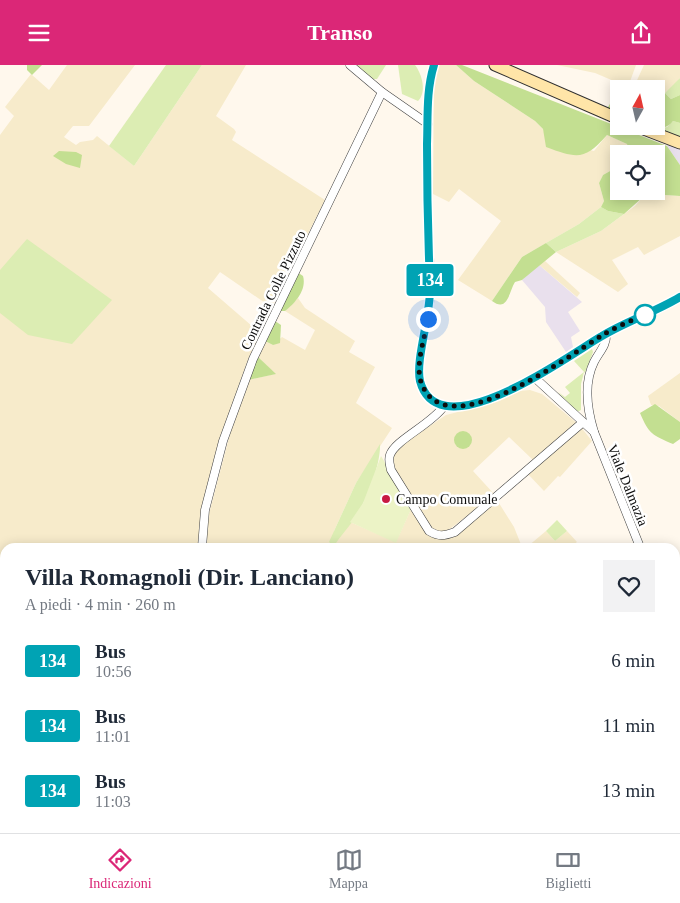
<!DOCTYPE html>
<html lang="it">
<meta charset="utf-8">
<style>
:root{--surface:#fff;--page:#f2f2f3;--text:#1f2937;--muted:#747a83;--line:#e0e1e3;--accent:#db2777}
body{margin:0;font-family:"Times New Roman",serif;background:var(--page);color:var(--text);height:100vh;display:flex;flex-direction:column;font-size:19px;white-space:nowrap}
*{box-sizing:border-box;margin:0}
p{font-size:16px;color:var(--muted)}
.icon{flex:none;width:28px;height:28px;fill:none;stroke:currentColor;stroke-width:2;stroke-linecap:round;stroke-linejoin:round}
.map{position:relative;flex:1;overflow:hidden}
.details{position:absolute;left:0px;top:478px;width:680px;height:291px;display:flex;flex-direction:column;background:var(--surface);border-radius:15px 15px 0 0;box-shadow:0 2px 12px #0003}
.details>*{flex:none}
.badge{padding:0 10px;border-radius:4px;font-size:18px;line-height:32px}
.needle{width:32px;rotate:8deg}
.fabs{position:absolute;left:610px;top:15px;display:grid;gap:10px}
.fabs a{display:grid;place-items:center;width:55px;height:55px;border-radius:0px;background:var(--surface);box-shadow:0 2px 12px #0003;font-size:25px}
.you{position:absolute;width:25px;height:25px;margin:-12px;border:4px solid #fff;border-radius:50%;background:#1a73e8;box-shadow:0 0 0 8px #1a73e833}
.map>.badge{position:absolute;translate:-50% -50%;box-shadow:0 0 0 2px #fff}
.round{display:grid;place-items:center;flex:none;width:52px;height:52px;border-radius:0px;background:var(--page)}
.headline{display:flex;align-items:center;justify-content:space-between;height:85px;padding:0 25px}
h1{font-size:24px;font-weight:700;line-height:38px}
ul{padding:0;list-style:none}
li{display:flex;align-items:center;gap:15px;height:65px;padding:0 25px}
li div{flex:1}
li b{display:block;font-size:19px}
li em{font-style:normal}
li .badge{min-width:55px;font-weight:700;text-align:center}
header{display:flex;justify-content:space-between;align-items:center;height:65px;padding:0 25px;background:var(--accent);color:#fff;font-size:22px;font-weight:700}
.tabs{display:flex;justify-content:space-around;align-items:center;height:70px;border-top:1px solid var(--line);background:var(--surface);font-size:14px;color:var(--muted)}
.tabs a{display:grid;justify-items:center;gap:2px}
.tabs .on{color:var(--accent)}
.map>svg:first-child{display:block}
</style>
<header><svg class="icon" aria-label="menu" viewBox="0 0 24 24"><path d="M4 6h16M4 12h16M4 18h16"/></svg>Transo<svg class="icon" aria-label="share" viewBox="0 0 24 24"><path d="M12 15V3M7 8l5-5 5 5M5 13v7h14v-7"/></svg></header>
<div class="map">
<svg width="680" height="768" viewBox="0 0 680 768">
<rect width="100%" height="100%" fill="#fff8ed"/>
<!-- industrial -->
<g fill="#e9e0ed">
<path d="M667,79L680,84V100L667,81Z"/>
<path d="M538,199L582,237L568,247L580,266L571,272L573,282L566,287L546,257L545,242L522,215Z"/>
</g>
<!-- farmland -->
<g fill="#f7ebcb">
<path d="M67,0H135L89,61H73L64,72L76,80L80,77L93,75L97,71L134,101L202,0H246L216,51L234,64L236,67L232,75L325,135L271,242L220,207L208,223L260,268L247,297L222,369L199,482H5V764H53L60,768H0V70L14,51L5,42L31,9L49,25Z"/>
<path d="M438,0H456L474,16L535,56L543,64L546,74L594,86L607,70L627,79L630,88L619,89V101L603,110L599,118L604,136L601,142L579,159L522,192L492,236L458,215L501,156L459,124L449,137L433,129L434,9Z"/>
<path d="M557,0H636L628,22L595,8Z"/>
<path d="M644,0H680V13L673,22L656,35V24H633Z"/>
<path d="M650,129L680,131V171L644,190L638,182L612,195L628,219L618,227L556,187L601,166L635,141L643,132Z"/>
<path d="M545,196L580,228L577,232L538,199Z"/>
<path d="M298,233L305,243L355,276L349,287L375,302L356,338L392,363L356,418L334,466H344L350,457L396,477L412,442L425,464L442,473L497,435L514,462L522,482H205L209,449L230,369L248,315L275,309L256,290L263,275L273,280L282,272L305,285L315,265L285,246Z"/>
<path d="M680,308V357L659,341L651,340L648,331Z"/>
<path d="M530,325L542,329L578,359L533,395L509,372L473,406L495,430L443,469L431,465L392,403L391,390L396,384L446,350L493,338L518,326Z"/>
<path d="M580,361L592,376L560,412L558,411L544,426L527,408Z"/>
<path d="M546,466L555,476L567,466L577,477L570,482H527Z"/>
<path d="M60,764H88L84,768H66Z"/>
<path d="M101,764H141L139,768H97Z"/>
<path d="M207,764H236L234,768H216Z"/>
<path d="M252,764H292L295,768H252Z"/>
</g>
<!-- green -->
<g fill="#dcedb3">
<path d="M166,0H202L134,101L109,81Z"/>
<path d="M353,0H386L377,14H373Z"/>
<path d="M398,0H415C422,9 427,27 418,36L402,29Z"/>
<path d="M680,13V30L671,34L665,28Z"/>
<path d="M673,56L680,58V72L658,64L667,62Z"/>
<path d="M601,142L608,146L624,149L601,166L556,187L546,178L579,159Z"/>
<path d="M27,174L112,235L72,279L28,270L0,248V205Z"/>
<path d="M592,284L593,287L585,308L574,296Z"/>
<path d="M584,307L581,319V345L577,347L558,327L565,332L570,328L565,322Z"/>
<path d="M380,379C381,399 367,435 355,453C349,462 340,471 334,481L329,477L356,418Z"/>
<path d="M557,455L567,466L555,476L546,466Z"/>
</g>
<!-- forest -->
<g fill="#c3df91">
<path d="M27,0H42L32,10L27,5Z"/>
<path d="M456,0H462L667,81L680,100V131L650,129L643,132L624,149L608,146L601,142L604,136L599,118L603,110L619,101V126H656V89H630L627,79L607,70C585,95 578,94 546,82L543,64L535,56L474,16Z"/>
<path d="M665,28L671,34L680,30V58L673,56C667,64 659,64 650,61H656V35Z"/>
<path d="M619,32V49L607,44L611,37Z"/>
<path d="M59,86L76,87L82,90L80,103L66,99L53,91Z"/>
<path d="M546,178L556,187L522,215L515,217C509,226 508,248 492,236L522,192Z"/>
<path d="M297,207L303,211C307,225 295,238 285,246H277Z"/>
<path d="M275,256L281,260L280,278L273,280L263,275Z"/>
<path d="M256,290L276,309L248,315Z"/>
<path d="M655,339L680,357V374L673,379C652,370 649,369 640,348Z"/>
<circle cx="463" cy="375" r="9"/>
</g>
<!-- pitch -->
<path fill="#ecf3c6" d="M381,391L412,442L396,478L350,457L363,438Z"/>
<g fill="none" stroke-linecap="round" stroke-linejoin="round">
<!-- street casing -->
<g stroke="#404040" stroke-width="9">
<g id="street">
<path d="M350,0L382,27L428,59"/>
<path d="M434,0C426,27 428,55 427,82C427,128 428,173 431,219C432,247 415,293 420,316C439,387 571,289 602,271C627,256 655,247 680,232"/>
<path d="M535,313L594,367L640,482"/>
<path d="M444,341C432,359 395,375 390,390C388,395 390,400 391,405L429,466C439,472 444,471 455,467L582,358"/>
<path d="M594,367C587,344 583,319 594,297C599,287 607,280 606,269"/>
<path d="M202,482L205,445L223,376L253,294L382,27"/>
<path d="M675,570L680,583"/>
<path d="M675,706L680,704"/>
<path d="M142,768L144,764"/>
<path d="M534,768L539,764"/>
</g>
</g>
<!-- secondary casing -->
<g stroke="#2f2f2f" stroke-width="13">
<g id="secondary">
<path d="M495,0L619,54"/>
<path d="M636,61L680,78"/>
</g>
</g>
<!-- street -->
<use href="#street" stroke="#fff" stroke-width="8"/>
<!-- secondary -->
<use href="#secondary" stroke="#ffe5a8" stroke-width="11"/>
</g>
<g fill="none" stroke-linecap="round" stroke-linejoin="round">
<!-- line casing -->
<g stroke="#fff" stroke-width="11">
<path id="line" d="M434,0C426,26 428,52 427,79C427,126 428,172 430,219C432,247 415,294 420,316C439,387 570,289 602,271C627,256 655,247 680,232"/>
</g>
<!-- line -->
<use href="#line" stroke="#00a3b4" stroke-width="8"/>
<!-- walk -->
<path stroke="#0d0d0d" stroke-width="5" stroke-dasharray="0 9" d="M428,254C425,273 415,299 421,317C444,384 567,292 601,271C614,263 630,256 645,250"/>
</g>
<!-- markers -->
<circle fill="#fff" stroke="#00a3b4" stroke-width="2.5" cx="645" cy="250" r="10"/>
<circle fill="#c81a43" stroke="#fff" stroke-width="2" cx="386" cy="434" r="5"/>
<g text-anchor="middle" stroke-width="5" stroke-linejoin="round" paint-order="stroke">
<!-- street labels -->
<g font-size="14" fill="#0d0d0d" stroke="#fff">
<text transform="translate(273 225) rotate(-64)" y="5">Contrada Colle Pizzuto</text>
<text transform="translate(628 420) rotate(68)" y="5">Viale Dalmazia</text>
</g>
<!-- poi labels -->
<g font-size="14" fill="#0d0d0d" stroke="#fff" text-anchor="start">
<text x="396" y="439">Campo Comunale</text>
</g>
</g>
</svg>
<div class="fabs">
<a><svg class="needle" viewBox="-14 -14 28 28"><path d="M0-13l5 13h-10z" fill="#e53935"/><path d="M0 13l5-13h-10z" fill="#747a83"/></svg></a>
<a><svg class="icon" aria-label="locate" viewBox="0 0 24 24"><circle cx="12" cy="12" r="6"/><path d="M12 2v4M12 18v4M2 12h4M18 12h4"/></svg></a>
</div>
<div class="you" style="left:428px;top:254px"></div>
<b class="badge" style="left:430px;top:215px;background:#00a3b4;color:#fff">134</b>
<section class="details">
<div class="headline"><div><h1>Villa Romagnoli (Dir. Lanciano)</h1><p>A piedi · 4 min · 260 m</p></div><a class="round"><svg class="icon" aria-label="heart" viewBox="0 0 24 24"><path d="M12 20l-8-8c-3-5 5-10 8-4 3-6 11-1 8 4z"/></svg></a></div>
<ul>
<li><span class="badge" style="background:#00a3b4;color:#fff">134</span><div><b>Bus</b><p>10:56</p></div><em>6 min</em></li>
<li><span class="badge" style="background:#00a3b4;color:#fff">134</span><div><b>Bus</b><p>11:01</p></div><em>11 min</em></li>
<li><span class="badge" style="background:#00a3b4;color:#fff">134</span><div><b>Bus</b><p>11:03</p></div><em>13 min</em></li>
</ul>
</section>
</div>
<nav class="tabs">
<a class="on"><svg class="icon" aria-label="directions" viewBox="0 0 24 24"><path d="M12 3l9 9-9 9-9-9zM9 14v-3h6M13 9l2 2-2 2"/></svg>Indicazioni</a>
<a><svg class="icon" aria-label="map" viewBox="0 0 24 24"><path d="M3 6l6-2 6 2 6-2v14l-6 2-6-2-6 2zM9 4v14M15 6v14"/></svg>Mappa</a>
<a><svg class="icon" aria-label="tickets" viewBox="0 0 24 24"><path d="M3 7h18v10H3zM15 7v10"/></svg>Biglietti</a>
</nav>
